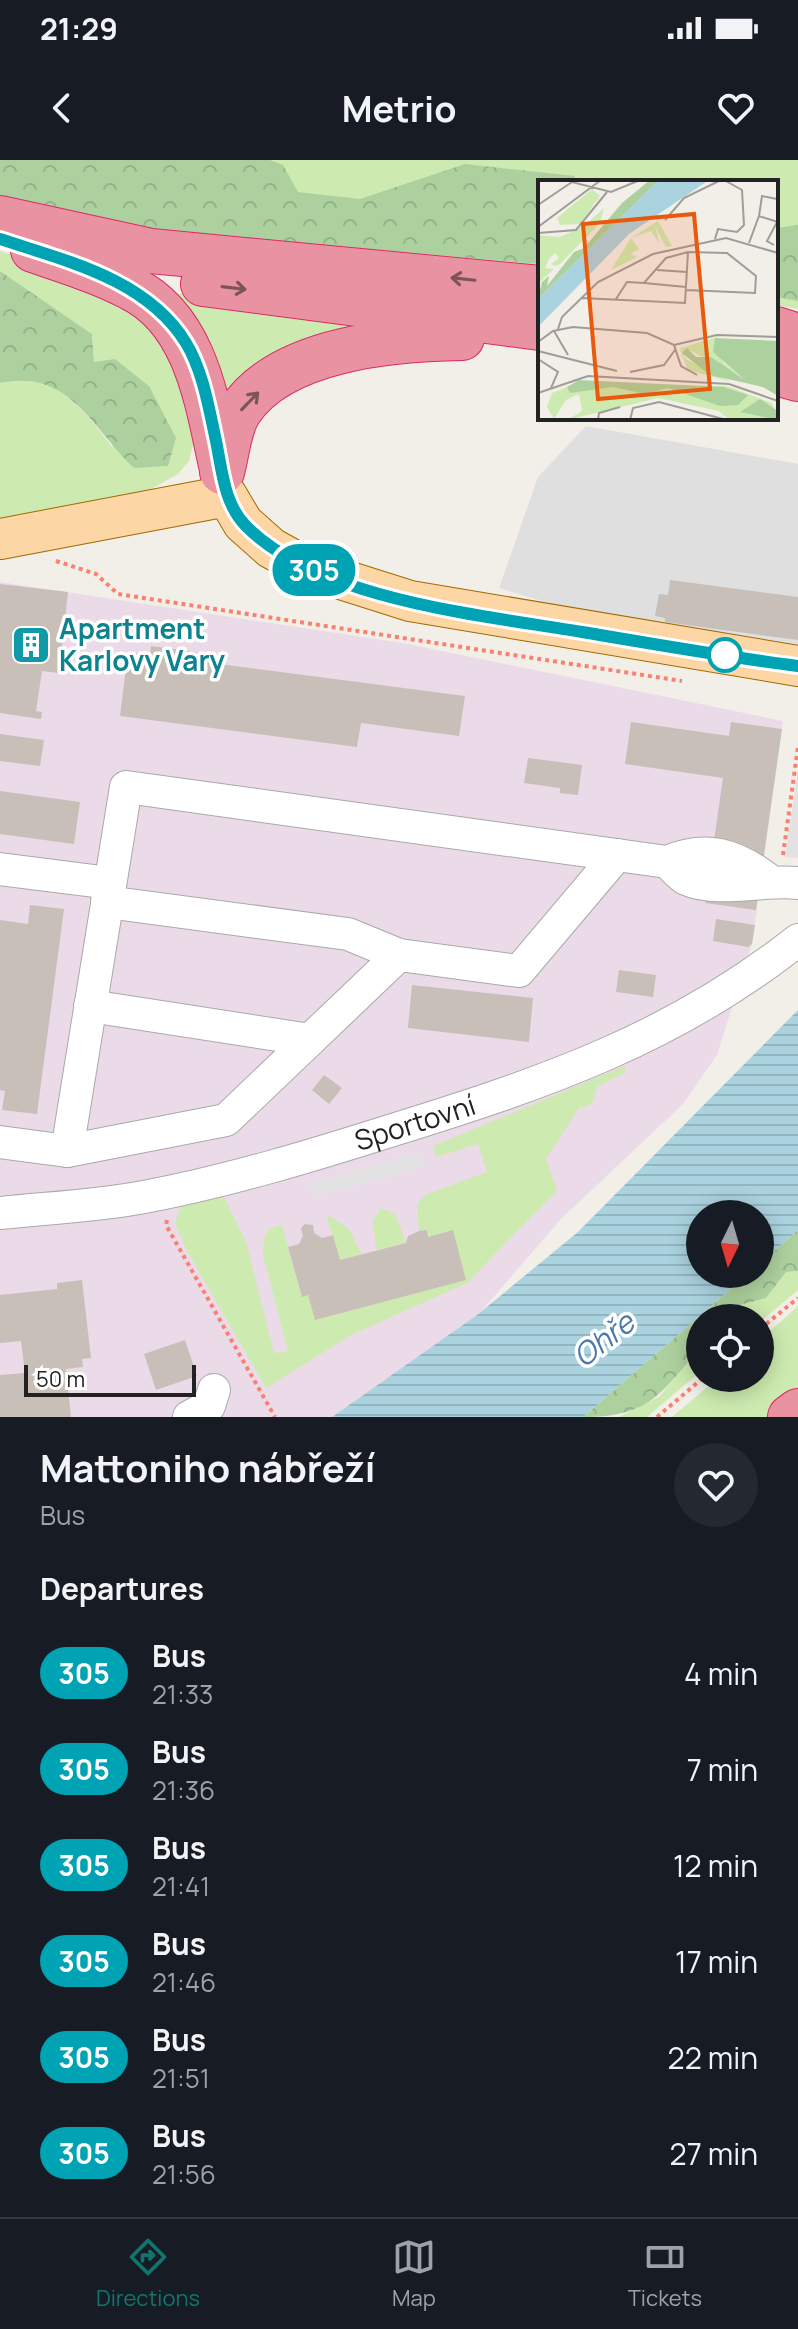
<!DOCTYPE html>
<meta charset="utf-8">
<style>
:root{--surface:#171b24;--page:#242831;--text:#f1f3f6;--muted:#9ea1a6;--line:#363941;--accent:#0f766e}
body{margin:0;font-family:Manrope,sans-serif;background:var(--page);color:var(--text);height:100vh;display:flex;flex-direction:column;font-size:30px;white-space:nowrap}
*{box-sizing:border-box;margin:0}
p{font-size:26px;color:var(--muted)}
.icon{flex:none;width:44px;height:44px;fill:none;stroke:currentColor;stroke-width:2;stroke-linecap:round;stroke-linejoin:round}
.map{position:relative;height:1257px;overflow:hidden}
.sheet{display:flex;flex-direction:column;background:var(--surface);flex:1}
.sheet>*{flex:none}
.badge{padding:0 16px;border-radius:26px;font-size:28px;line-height:52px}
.needle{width:52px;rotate:185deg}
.fabs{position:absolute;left:686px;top:1040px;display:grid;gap:16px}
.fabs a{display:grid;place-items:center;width:88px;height:88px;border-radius:50%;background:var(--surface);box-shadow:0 4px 20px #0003;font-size:40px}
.scale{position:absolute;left:24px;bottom:20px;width:172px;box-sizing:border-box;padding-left:8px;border:4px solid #222;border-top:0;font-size:22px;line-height:28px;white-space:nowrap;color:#222;-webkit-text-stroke:6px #fff;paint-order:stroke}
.map>.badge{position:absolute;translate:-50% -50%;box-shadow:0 0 0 4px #fff}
h2{padding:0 40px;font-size:30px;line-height:72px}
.round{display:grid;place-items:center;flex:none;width:84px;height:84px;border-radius:42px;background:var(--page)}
.head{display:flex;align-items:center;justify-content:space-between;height:136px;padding:0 40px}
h1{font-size:38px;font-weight:700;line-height:60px}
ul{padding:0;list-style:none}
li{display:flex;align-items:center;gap:24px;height:96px;padding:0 40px}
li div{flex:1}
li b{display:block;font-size:30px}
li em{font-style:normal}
li .badge{min-width:88px;font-weight:700;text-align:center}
.status{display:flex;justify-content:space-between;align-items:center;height:56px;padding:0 40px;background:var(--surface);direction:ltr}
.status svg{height:22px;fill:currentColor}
header{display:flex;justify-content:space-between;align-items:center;height:104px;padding:0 40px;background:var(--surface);font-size:36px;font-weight:700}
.tab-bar{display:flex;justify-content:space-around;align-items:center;height:112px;border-top:2px solid var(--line);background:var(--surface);font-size:22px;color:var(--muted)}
.tab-bar a{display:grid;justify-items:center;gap:4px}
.tab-bar .current{color:var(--accent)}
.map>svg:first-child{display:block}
</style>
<div class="status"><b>21:29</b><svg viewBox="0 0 49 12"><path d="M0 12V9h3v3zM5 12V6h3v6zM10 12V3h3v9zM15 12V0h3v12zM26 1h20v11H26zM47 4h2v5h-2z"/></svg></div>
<header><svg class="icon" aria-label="back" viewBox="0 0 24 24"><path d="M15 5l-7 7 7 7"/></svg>Metrio<svg class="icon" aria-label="heart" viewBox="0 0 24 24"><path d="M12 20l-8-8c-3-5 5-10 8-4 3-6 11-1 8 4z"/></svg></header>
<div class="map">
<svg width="798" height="1257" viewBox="0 0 798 1257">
<defs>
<pattern id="forest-crowns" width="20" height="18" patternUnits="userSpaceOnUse" patternTransform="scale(2)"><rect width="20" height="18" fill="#add19e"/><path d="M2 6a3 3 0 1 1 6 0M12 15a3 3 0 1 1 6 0" fill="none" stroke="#95b388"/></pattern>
<pattern id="water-rules" width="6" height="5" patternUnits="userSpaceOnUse" patternTransform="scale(2)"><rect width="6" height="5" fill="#aad3df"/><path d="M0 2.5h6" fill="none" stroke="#92b5bf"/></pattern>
</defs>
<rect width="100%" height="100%" fill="#f2efe9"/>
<!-- residential -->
<path fill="#e0dfdf" d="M586,266L798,304V487L628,467L499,428L538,317Z"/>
<!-- industrial -->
<path fill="#ebdbe8" d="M0,422L403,483L783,561L752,784L717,895L683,944L561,1059L478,1155L332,1257H0Z"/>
<!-- grass -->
<g fill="#cdebb0">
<path d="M0,0H798V149L776,145V22H540V112L447,103L0,47Z"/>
<path d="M0,91L107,127L177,192L194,281L189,301L178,314L153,328L121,340L0,365V223C56,211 82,248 113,288L94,202L92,174L0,111Z"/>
<path d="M164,131L384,167L224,256Z"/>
<path d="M625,906L626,912L597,927L592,944L579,948L546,999L557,1030L467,1123L351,1175L266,1228L187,1091L175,1063L182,1044L220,1035L225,1039L246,1082L274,1193L288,1191L263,1095L264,1078L269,1069L282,1065L301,1136L308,1135L315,1160L465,1120L452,1070L428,1077L427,1070L419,1071L417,1044L427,1034L487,1012L478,984L436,997L433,986Z"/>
<path d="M381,1048L395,1054L406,1083L376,1090L373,1061Z"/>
<path d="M326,1054L348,1068L362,1094L340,1100Z"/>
<path d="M798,1111V1130L760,1162V1158H734L736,1146L766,1138L786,1112Z"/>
<path d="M798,1146V1235L767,1257H672L718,1218H760V1180Z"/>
<path d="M700,1188V1212L647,1257H619L659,1237Z"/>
</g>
<!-- forest -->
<g fill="url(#forest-crowns)">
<path d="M0,0H270L283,5L298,32L360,39L465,4L575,16L573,22H540V104L139,69L0,35Z"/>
<path d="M798,65V141L776,137V68Z"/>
<path d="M0,111L92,174L94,202L115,199L149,226L176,278L168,306L134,308C92,268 69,208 0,223Z"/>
<path d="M798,1070V1111L786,1112L766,1138L736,1146L734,1158H700V1188C660,1235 649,1257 583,1257L748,1114H760V1103Z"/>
</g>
<!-- parking -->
<g fill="#e2e2e2">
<path d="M798,609V698L785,697Z"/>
<path d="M419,993L423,1007L313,1037L309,1023Z"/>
</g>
<!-- water -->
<path fill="url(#water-rules)" d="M798,850V1070L760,1103V1054H700V1114H748L583,1257H332L477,1155L578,1072Z"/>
<!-- building -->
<g fill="#c7bfb8">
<path d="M670,420L798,437V480L665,462V458L655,456L659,434L668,435Z"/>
<path d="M0,424L68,432L59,513L42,511L36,551L42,552L41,559L0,553Z"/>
<path d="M151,486L212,494L211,503L465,536L459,576L361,563L357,587L120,556L128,492L150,495Z"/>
<path d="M631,562L729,576L731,562L782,569L756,750L705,743L723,618L625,604Z"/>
<path d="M0,574L44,580L40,606L0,601Z"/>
<path d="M528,598L582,605L578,635L560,633V628L524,623Z"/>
<path d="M0,631L80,642L74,684L0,674Z"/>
<path d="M30,745L64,749L37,954L2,950L5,931L0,930V760L28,764Z"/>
<path d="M716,759L755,765L752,784L748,787L713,781Z"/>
<path d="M619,810L656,815L653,837L616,832Z"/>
<path d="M412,825L533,838L529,882L408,868Z"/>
<path d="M324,915L342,928L329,944L312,930Z"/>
<path d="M305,1064L313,1065L314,1073L322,1078L333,1075L340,1100L406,1083L408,1076L419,1071L427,1070L428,1077L453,1070L466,1120L315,1160L308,1135L302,1137L288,1087L299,1084L303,1076L301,1068Z"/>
<path d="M82,1120L91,1198L82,1199L83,1207L66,1209L71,1257H0V1215L25,1213L21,1181L0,1183V1135L57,1129V1123Z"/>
<path d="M185,1180L197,1216L156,1230L144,1194Z"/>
</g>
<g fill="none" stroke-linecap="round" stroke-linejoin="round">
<!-- minor casing -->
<g stroke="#a9a9a9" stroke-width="34">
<g id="minor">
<path d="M667,702C707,685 736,695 769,720"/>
<path d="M0,709L110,723"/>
<path d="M107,742L348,774L399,795"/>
<path d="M90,846L310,880"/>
<path d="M0,982L67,991L126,627L667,702C673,707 679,715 686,719C717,733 764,719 798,723"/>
<path d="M67,991L226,960L399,795L519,811L617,695"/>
<path id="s1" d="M0,1053C48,1048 97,1046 144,1037C229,1021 314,995 396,969C544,923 675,878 798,780"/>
<path d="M189,1257L209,1246L214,1230"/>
</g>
</g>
<!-- major casing -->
<g stroke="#a06b00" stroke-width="42">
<path id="major" d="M0,379L227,336L243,363L271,388L309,409L410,441L798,506"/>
</g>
<!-- highway casing -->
<g stroke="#dc2a67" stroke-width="46">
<g id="highway">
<path d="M0,58L151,91L540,128"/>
<path d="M33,90C65,101 101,112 131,128C196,160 207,242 221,305"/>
<path d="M203,124L540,168"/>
<path d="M776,169L798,176"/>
<path d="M776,213L798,219"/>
<path d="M222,312C227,294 229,268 239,252C280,188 394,179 462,178"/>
<path d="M790,1257L798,1251"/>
</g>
</g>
<!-- path -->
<g stroke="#fa8072" stroke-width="4" stroke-dasharray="4 4" stroke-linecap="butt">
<path d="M56,401L96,414L118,434L682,521"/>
<path d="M783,695L798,587"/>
<path d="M167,1060L166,1065L275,1257"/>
<path d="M760,1169L798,1138"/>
<path d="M657,1257L703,1218"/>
</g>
<!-- minor -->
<use href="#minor" stroke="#fff" stroke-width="32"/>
<!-- major -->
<use href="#major" stroke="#fcd6a4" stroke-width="40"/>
<!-- highway -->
<use href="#highway" stroke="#e892a2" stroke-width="44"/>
</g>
<!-- one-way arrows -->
<defs><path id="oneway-shaft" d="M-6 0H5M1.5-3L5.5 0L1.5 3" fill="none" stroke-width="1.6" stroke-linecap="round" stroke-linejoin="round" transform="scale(2)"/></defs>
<g stroke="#7b545c">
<use href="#oneway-shaft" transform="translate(463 119) rotate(-174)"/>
<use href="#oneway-shaft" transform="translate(234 128) rotate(7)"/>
<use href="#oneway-shaft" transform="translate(250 241) rotate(-46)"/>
</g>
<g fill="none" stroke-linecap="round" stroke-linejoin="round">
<!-- line casing -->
<g stroke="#fff" stroke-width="18">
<path id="line" d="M0,79C66,101 147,119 186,183C203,211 209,249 216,281C222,310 224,344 246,366C319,440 482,455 582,472C654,484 726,497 798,506"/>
</g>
<!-- line -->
<use href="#line" stroke="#00a3b4" stroke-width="12"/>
</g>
<!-- icons -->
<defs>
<g id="building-square" transform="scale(2)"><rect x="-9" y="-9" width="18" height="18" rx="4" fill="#0f9aa8" stroke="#fff"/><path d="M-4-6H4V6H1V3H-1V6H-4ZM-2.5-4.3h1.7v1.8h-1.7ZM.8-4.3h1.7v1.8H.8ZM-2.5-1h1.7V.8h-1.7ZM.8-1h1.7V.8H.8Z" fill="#fff"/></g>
</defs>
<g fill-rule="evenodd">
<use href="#building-square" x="31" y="485"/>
</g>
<!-- markers -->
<circle fill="#fff" stroke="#00a3b4" stroke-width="4" cx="725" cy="495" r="16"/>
<g text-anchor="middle" stroke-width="7" stroke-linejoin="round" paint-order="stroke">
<!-- culture labels -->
<g font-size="28" font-weight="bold" fill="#0d838f" stroke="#fff" text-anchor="start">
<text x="59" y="479">Apartment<tspan x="59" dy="32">Karlovy Vary</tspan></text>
</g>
<!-- street labels -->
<g font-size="28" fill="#222" stroke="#fff">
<text dy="10" stroke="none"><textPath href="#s1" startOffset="426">Sportovní</textPath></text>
</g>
<!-- water labels -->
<g font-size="30" font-style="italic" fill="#4a7aab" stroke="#fff">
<text transform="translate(604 1180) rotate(-38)" y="10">Ohře</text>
</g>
</g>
<!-- overview -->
<g transform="translate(538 20)">
<rect width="240" height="240" fill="#f2efe9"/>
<path d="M54,9L62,16L42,44L22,45L19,38ZM66,28L62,43L22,84L17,86L13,84L21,78L17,73L11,79L7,88L16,89L0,104V55L22,57L46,46ZM120,41L134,66L128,67L117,46L121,63L113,51L93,58L101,69L92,74L99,77L73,90L93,58ZM179,157L185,182L208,201L152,170L144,173L148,179L193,202L150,190L142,170L143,168ZM34,205L189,206L234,223L240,240H191L181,231L120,218L29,240L44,231L41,214L28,220L16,239L9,227L14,213Z" fill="#cdebb0"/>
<path d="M112,0H121L0,119L4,102L11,96L9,106L36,72L46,68L84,23ZM177,158L240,161V216L225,207L172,195L144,173L149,168L158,177H173L207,200L175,172ZM41,200L185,207L210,215L200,225L182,226L130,208L107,214L75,207L32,213L29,207ZM222,219L240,231V240L202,232Z" fill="#add19e"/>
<path d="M121,0H171L91,54L0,147V119Z" fill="#aad3df"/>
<path fill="none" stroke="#9f9d99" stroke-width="2" d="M0,25L34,2L73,12L102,0M221,36L224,16L239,19M127,40L146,18L183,0M0,47L63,0M0,53L38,50L69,12M177,59L180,49L199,52L206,45L204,10L186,0M211,63L221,36L240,42M236,65L229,61L239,42M119,90L149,92M106,103L148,107M43,118L147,123L150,72L189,73L218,96L217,113L148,110M78,119L89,102L106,103L128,78L150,72M20,149L24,137L60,102L115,74L188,58L240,73M16,151L30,175M0,162L15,151L35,147L109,153L136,165L179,155L240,157M136,165L143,186L159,195M0,171L79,191M0,179L20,192L13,208M92,192L126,185L137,170M191,204L240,221M0,213L50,196L191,204M60,240L61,233L82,227M92,240L95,228L121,222L189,240"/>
<path fill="#e8590c" fill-opacity="0.15" stroke="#e8590c" stroke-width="4" d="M156,34L172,209L60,219L45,44Z"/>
<rect width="240" height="240" fill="none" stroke="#222" stroke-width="4"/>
</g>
</svg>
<div class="fabs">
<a><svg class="needle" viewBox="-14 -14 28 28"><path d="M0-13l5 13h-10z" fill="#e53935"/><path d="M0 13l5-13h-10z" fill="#9ea1a6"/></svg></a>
<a><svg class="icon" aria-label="locate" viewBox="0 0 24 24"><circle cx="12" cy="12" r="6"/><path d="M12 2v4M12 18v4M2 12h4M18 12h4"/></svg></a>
</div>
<div class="scale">50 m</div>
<b class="badge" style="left:314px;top:410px;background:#00a3b4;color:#fff">305</b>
</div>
<section class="sheet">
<div class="head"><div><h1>Mattoniho nábřeží</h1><p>Bus</p></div><a class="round"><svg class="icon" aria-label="heart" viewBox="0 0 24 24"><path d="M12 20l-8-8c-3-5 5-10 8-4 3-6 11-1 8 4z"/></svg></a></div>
<h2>Departures</h2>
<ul>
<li><span class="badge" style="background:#00a3b4;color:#fff">305</span><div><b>Bus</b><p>21:33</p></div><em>4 min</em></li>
<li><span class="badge" style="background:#00a3b4;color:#fff">305</span><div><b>Bus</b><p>21:36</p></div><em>7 min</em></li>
<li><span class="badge" style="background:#00a3b4;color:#fff">305</span><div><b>Bus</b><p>21:41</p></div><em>12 min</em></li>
<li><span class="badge" style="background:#00a3b4;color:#fff">305</span><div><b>Bus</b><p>21:46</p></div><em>17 min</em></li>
<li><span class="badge" style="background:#00a3b4;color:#fff">305</span><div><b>Bus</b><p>21:51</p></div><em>22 min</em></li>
<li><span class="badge" style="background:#00a3b4;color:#fff">305</span><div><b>Bus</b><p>21:56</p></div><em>27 min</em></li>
</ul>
</section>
<nav class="tab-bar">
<a class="current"><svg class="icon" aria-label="directions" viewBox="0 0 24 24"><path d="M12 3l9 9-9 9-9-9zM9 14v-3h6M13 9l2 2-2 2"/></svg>Directions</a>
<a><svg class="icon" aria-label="map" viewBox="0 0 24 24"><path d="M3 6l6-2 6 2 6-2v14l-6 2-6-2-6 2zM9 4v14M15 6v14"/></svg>Map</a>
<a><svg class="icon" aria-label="tickets" viewBox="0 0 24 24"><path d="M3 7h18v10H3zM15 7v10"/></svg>Tickets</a>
</nav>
